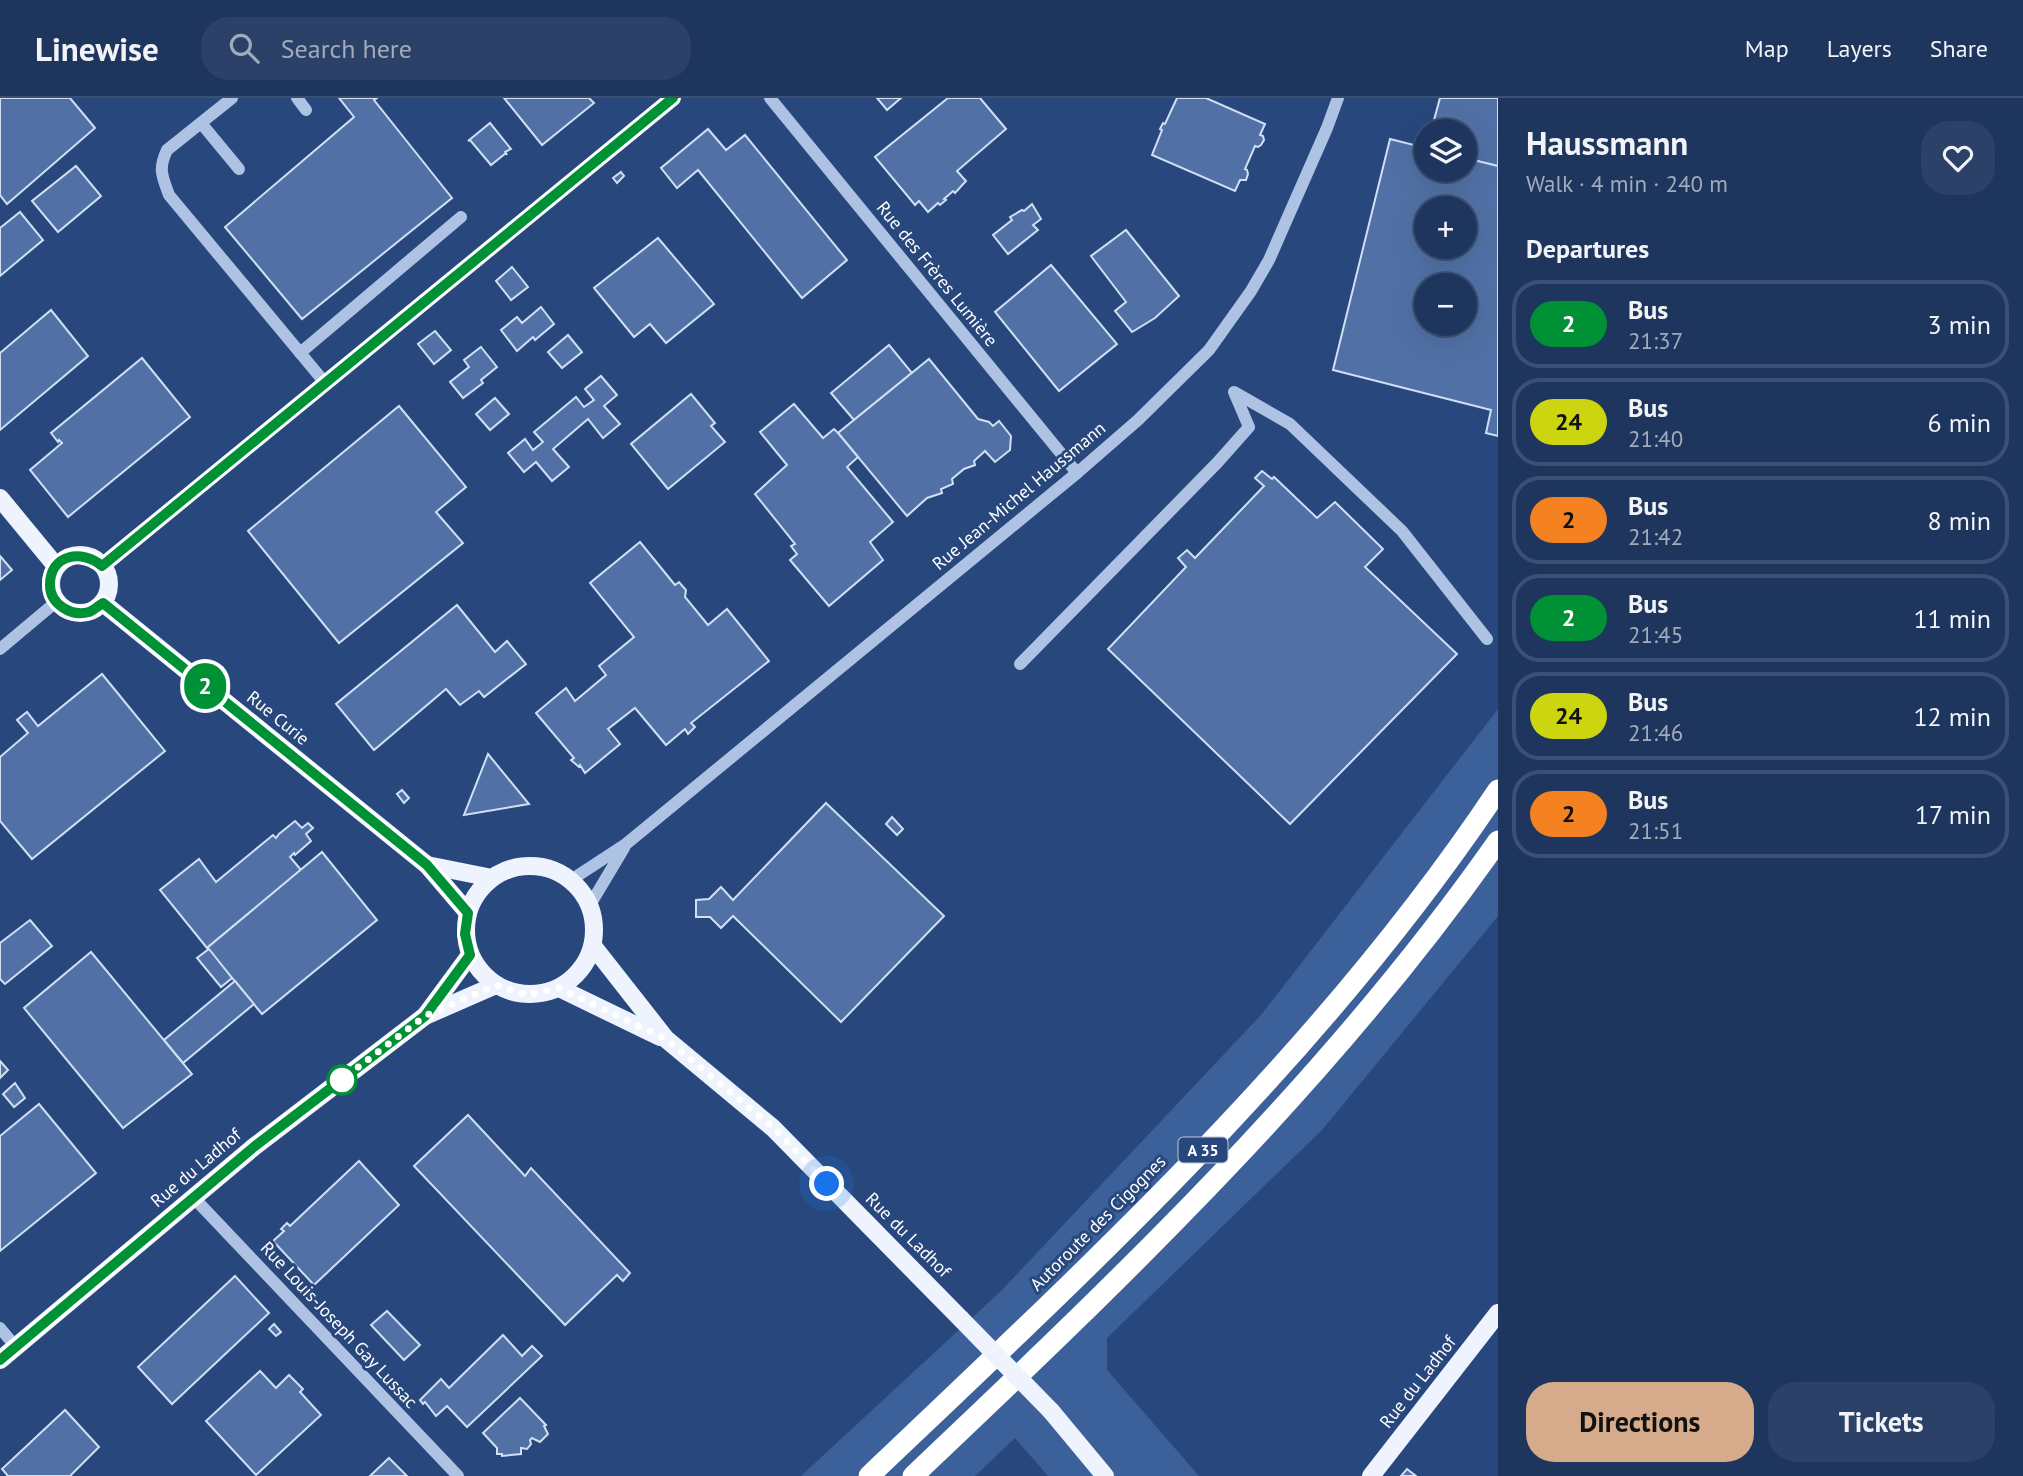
<!DOCTYPE html>
<meta charset="utf-8">
<style>
:root{--surface:#1e365e;--page:#2b4167;--text:#f1f3f6;--muted:#a1abbc;--line:#3c5073;--accent:#d6ab8b}
body{margin:0;font-family:"PT Sans",sans-serif;background:var(--page);color:var(--text);height:100vh;display:flex;flex-direction:column;font-size:26px;white-space:nowrap}
*{box-sizing:border-box;margin:0}
p{font-size:23px;color:var(--muted)}
.icon{flex:none;width:38px;height:38px;fill:none;stroke:currentColor;stroke-width:2;stroke-linecap:round;stroke-linejoin:round}
.map{position:relative;flex:1;overflow:hidden}
.drawer{display:flex;flex-direction:column;background:var(--surface);width:525px}
.drawer>*{flex:none}
.badge{padding:0 14px;border-radius:23px;font-size:24px;line-height:46px}
.controls{position:absolute;left:1414px;top:21px;display:grid;gap:14px}
.controls a{display:grid;place-items:center;width:63px;height:63px;border-radius:50%;background:var(--surface);box-shadow:0 7px 28px #0002,0 0 0 2px var(--line);font-size:35px}
.you{position:absolute;width:35px;height:35px;margin:-18px;border:5px solid #fff;border-radius:50%;background:#1a73e8;box-shadow:0 0 0 10px #1a73e833}
.map>.badge{position:absolute;translate:-50% -50%;box-shadow:0 0 0 4px #fff}
h2{padding:0 28px;font-size:26px;line-height:63px}
.round{display:grid;place-items:center;flex:none;width:74px;height:74px;border-radius:28px;background:var(--page)}
.headline{display:flex;align-items:center;justify-content:space-between;height:119px;padding:0 28px}
h1{font-size:33px;font-weight:700;line-height:52px}
.cta{display:flex;gap:14px;margin-top:auto;padding:14px 28px}
.cta a{flex:1;height:80px;border-radius:28px;background:var(--accent);color:#111;font-size:28px;font-weight:700;line-height:80px;text-align:center}
.cta a+a{background:var(--page);color:var(--text)}
ul{padding:0;list-style:none}
li{display:flex;align-items:center;gap:21px;height:88px;margin:0 14px 10px;padding:0 14px;border:4px solid var(--line);border-radius:28px}
li div{flex:1}
li b{display:block;font-size:26px}
li em{font-style:normal}
li .badge{min-width:77px;font-weight:700;text-align:center}
header{display:flex;align-items:center;gap:42px;box-sizing:border-box;height:98px;padding:0 35px;background:var(--surface);border-bottom:2px solid var(--line)}
header strong{font-size:33px}
nav{display:flex;gap:38px;margin-inline-start:auto;font-size:24px}
.search{width:490px;height:63px;background:var(--page);display:flex;align-items:center;gap:18px;box-sizing:border-box;padding:0 24px;border-radius:28px;color:var(--muted);font-size:26px}
main{display:flex;flex:1;min-height:0}
.map>svg:first-child{display:block}
</style>
<header>
<strong>Linewise</strong>
<div class="search"><svg class="icon" aria-label="search" viewBox="0 0 24 24"><circle cx="10" cy="10" r="6"/><path d="M15 15l6 6"/></svg>Search here</div>
<nav><a>Map</a><a>Layers</a><a>Share</a></nav>
</header>
<main>
<div class="map">
<svg width="1498" height="1378" viewBox="0 0 1498 1378">
<rect width="100%" height="100%" fill="#28487d"/>
<!-- green -->
<path fill="#3c619a" d="M1498,611V818L1322,1032L1107,1240V1272L1199,1378H1048L1015,1340L975,1378H801L1002,1192L1261,917Z"/>
<!-- building -->
<g fill="#5171a6" stroke="#d1dff4" stroke-width="2" fill-rule="evenodd">
<path d="M0,0H70L95,30L7,106L0,97Z"/>
<path d="M339,0H377L374,2L452,100L302,221L225,129L354,19Z"/>
<path d="M504,0H589L594,5L542,47Z"/>
<path d="M877,0H901L887,12Z"/>
<path d="M948,0H980L1006,31L957,73L966,83L955,95L953,93L944,101L946,102L940,107L938,105L928,114L919,103L915,107L875,59Z"/>
<path d="M1177,0H1206L1265,26L1260,37L1263,38L1264,42L1261,47L1258,49L1255,48L1245,71L1247,72L1248,76L1246,82H1240L1235,93L1152,57L1162,32L1160,31L1163,25L1165,26Z"/>
<path d="M1440,0H1498V68L1465,60V33H1431Z"/>
<path d="M490,25L511,51L505,54L507,57L506,55L491,67L470,42L468,43Z"/>
<path d="M708,31L726,52L745,37L847,162L802,200L698,72L677,90L661,70Z"/>
<path d="M1390,41L1426,50V72H1465V60L1498,68V338L1486,335L1491,312L1333,272ZM1426,110H1465V149H1426ZM1426,187H1465V226H1426Z"/>
<path d="M76,68L101,98L58,134L32,103Z"/>
<path d="M621,74L624,78L617,85L613,80Z"/>
<path d="M1032,106L1041,121L1033,127L1038,132L1008,156L993,137L1012,122L1010,119L1022,112L1024,113Z"/>
<path d="M20,114L43,142L0,178V130Z"/>
<path d="M1126,132L1179,198L1155,220L1132,234L1115,213L1126,204L1091,158Z"/>
<path d="M658,140L714,206L666,245L650,226L634,239L594,190Z"/>
<path d="M1051,167L1117,246L1059,293L995,214Z"/>
<path d="M512,169L528,189L511,202L496,183Z"/>
<path d="M541,209L554,226L535,242L533,239L517,253L501,232L517,219L522,225Z"/>
<path d="M51,212L88,258L0,332V255Z"/>
<path d="M435,233L451,252L434,266L418,246Z"/>
<path d="M568,237L582,254L562,270L548,254Z"/>
<path d="M889,247L912,275L854,322L831,295Z"/>
<path d="M481,249L497,269L481,282L483,285L463,300L450,284L469,269L464,262Z"/>
<path d="M142,260L190,319L68,419L30,372L62,345L59,342L58,344L51,335Z"/>
<path d="M929,261L978,321L989,324L993,328L999,323L1011,338L1010,352L995,364L985,353L974,363L975,367L964,371L952,381L953,386L941,391L942,395L927,400L907,418L838,335Z"/>
<path d="M601,278L617,297L604,308L620,326L603,340L588,321L553,351L569,369L552,383L536,364L524,374L508,355L525,341L533,352L543,344L534,334L576,299L584,309L594,302L585,291Z"/>
<path d="M691,296L715,325L711,328L725,344L668,391L631,346Z"/>
<path d="M495,300L509,316L490,332L476,316Z"/>
<path d="M794,306L823,340L834,331L838,335L858,359L847,369L893,424L870,444L883,462L829,508L790,462L797,456L791,448L795,446L755,396L787,367L760,334Z"/>
<path d="M399,308L466,389L436,414L463,445L339,545L248,433Z"/>
<path d="M1262,373L1272,381L1274,379L1317,420L1335,404L1383,451L1365,469L1457,556L1290,726L1108,551L1186,469L1178,460L1187,452L1195,460L1264,388L1255,380Z"/>
<path d="M640,444L675,487L679,484L686,492L685,499L708,527L727,511L769,563L691,625L695,629L688,636L685,631L666,647L635,610L608,631L620,646L585,675L580,667L579,669L571,662L574,660L536,615L566,590L575,603L606,577L599,568L634,539L590,485Z"/>
<path d="M0,458L12,472L0,482Z"/>
<path d="M457,507L495,554L507,543L526,566L484,599L479,593L460,607L446,591L374,652L336,606Z"/>
<path d="M102,576L165,653L32,761L0,723V659L28,635L17,622L27,614L38,628Z"/>
<path d="M488,656L529,706L464,717Z"/>
<path d="M402,692L409,700L404,705L397,696Z"/>
<path d="M826,705L944,818L841,924L733,818L721,830L710,819H696V802L709,801L721,789L733,802Z"/>
<path d="M892,719L903,731L897,737L886,726Z"/>
<path d="M295,723L302,730L308,725L313,730L306,736L311,743L295,757L294,755L290,759L301,772L207,850L160,792L199,761L216,784L273,737L276,740L279,736Z"/>
<path d="M322,754L377,822L262,916L207,850Z"/>
<path d="M30,822L52,848L5,886L0,881V845Z"/>
<path d="M209,851L232,880L221,889L197,860Z"/>
<path d="M91,854L192,976L123,1030L24,910Z"/>
<path d="M235,883L254,906L183,965L164,942Z"/>
<path d="M0,963L8,972L0,980Z"/>
<path d="M15,985L25,1000L14,1009L3,996Z"/>
<path d="M39,1006L96,1075L0,1153V1038Z"/>
<path d="M468,1017L525,1078L531,1070L630,1175L623,1183L617,1177L565,1227L414,1068Z"/>
<path d="M359,1063L399,1107L314,1187L273,1143L284,1133L281,1131L287,1125L290,1128Z"/>
<path d="M235,1178L269,1215L172,1306L138,1269Z"/>
<path d="M387,1213L420,1247L404,1262L371,1227Z"/>
<path d="M274,1226L281,1234L276,1238L269,1231Z"/>
<path d="M503,1237L522,1258L532,1248L542,1258L467,1329L447,1308L436,1318L425,1304L423,1306L420,1302L441,1281L449,1290Z"/>
<path d="M260,1273L276,1290L289,1277L303,1291L300,1294L321,1317L256,1377L206,1323Z"/>
<path d="M520,1300L546,1327L544,1328L548,1336L540,1344L532,1340L530,1342L531,1346L527,1351L521,1350V1356L502,1358V1356H497V1350L483,1335Z"/>
<path d="M65,1312L99,1349L70,1378H8L2,1371Z"/>
<path d="M389,1360L407,1378H370Z"/>
<path d="M1407,1371L1416,1378H1401Z"/>
</g>
<g fill="none" stroke-linecap="round" stroke-linejoin="round">
<!-- minor -->
<g stroke="#aec3e4" stroke-width="12">
<path d="M232,0L167,52C158,71 162,78 169,97L326,286"/>
<path d="M297,0L306,12"/>
<path d="M770,0L1077,375"/>
<path d="M201,25L239,71"/>
<path d="M300,255L461,119"/>
<path d="M102,468L673,0"/>
<path d="M0,551L56,504"/>
<path d="M1020,566L1217,365L1249,329L1234,294L1290,326L1402,433L1487,541"/>
<path d="M571,782L626,746L1077,375L1138,322L1209,252L1251,193L1269,162L1327,30L1338,0"/>
<path d="M590,807L624,750"/>
<path d="M194,1100L458,1378"/>
<path d="M0,1230L15,1248"/>
</g>
<!-- major -->
<g stroke="#eef3fd" stroke-width="18">
<path d="M0,400L56,468"/>
<circle cx="80" cy="486" r="29"/>
<path d="M103,505L427,767L468,815"/>
<path d="M427,767L492,780"/>
<circle cx="530" cy="832" r="64"/>
<path d="M593,848L666,941L773,1030L961,1221"/>
<path d="M559,890L660,939"/>
<path d="M425,918L470,857"/>
<path d="M0,1262L255,1048L425,918L496,887"/>
<path d="M1051,1313L1105,1378"/>
<path d="M1371,1378L1498,1215"/>
</g>
<!-- highway -->
<g stroke="#fff" stroke-width="21">
<path d="M869,1378C1094,1164 1325,952 1498,692"/>
<path d="M913,1378C1122,1180 1332,980 1498,743"/>
</g>
<!-- major-bridge -->
<path stroke="#eef3fd" stroke-width="18" d="M961,1221L1051,1313"/>
</g>
<g fill="none" stroke-linecap="round" stroke-linejoin="round">
<!-- line casing -->
<g stroke="#fff" stroke-width="16">
<path id="line" d="M0,1262L255,1048L425,918L470,857L465,836L468,815L427,767L103,505C98,508 94,512 89,514C71,519 50,506 50,487C50,456 82,451 102,468L673,0"/>
</g>
<!-- line -->
<use href="#line" stroke="#009036" stroke-width="10"/>
<!-- walk -->
<path stroke="#fff" stroke-width="7" stroke-dasharray="0 12.6" d="M342,982L340,983L425,918L496,887L527,897L559,890L666,941L774,1030L827,1086"/>
</g>
<!-- markers -->
<circle fill="#fff" stroke="#009036" stroke-width="3.5" cx="342" cy="982" r="14"/>
<g text-anchor="middle" stroke-width="6" stroke-linejoin="round" paint-order="stroke">
<!-- shield labels -->
<rect fill="#28487d" stroke="#bec8d8" stroke-width="2" x="1178.5" y="1039.5" width="49" height="25" rx="5"/>
<g font-size="16" font-weight="bold" fill="#fff">
<text x="1203" y="1058">A 35</text>
</g>
<!-- street labels -->
<g font-size="18" fill="#fff" stroke="#28487d">
<text transform="translate(937 176) rotate(51)" y="6">Rue des Frères Lumière</text>
<text transform="translate(1019 398) rotate(-40)" y="6">Rue Jean-Michel Haussmann</text>
<text transform="translate(278 620) rotate(39)" y="6">Rue Curie</text>
<text transform="translate(196 1070) rotate(-40)" y="6">Rue du Ladhof</text>
<text transform="translate(1098 1125) rotate(-45)" y="6">Autoroute des Cigognes</text>
<text transform="translate(908 1137) rotate(45)" y="6">Rue du Ladhof</text>
<text transform="translate(339 1227) rotate(47)" y="6">Rue Louis-Joseph Gay Lussac</text>
<text transform="translate(1418 1284) rotate(-52)" y="6">Rue du Ladhof</text>
</g>
</g>
</svg>
<div class="controls">
<a><svg class="icon" aria-label="layers" viewBox="0 0 24 24"><path d="M12 4l9 5-9 5-9-5zM3 14l9 5 9-5"/></svg></a>
<a>+</a>
<a>−</a>
</div>
<div class="you" style="left:827px;top:1086px"></div>
<b class="badge" style="left:205px;top:588px;background:#009036;color:#fff">2</b>
</div>
<section class="drawer">
<div class="headline"><div><h1>Haussmann</h1><p>Walk · 4 min · 240 m</p></div><a class="round"><svg class="icon" aria-label="heart" viewBox="0 0 24 24"><path d="M12 20l-8-8c-3-5 5-10 8-4 3-6 11-1 8 4z"/></svg></a></div>
<h2>Departures</h2>
<ul>
<li><span class="badge" style="background:#009036;color:#fff">2</span><div><b>Bus</b><p>21:37</p></div><em>3 min</em></li>
<li><span class="badge" style="background:#cdd510;color:#111">24</span><div><b>Bus</b><p>21:40</p></div><em>6 min</em></li>
<li><span class="badge" style="background:#f58220;color:#111">2</span><div><b>Bus</b><p>21:42</p></div><em>8 min</em></li>
<li><span class="badge" style="background:#009036;color:#fff">2</span><div><b>Bus</b><p>21:45</p></div><em>11 min</em></li>
<li><span class="badge" style="background:#cdd510;color:#111">24</span><div><b>Bus</b><p>21:46</p></div><em>12 min</em></li>
<li><span class="badge" style="background:#f58220;color:#111">2</span><div><b>Bus</b><p>21:51</p></div><em>17 min</em></li>
</ul>
<div class="cta"><a>Directions</a><a>Tickets</a></div>
</section>
</main>
